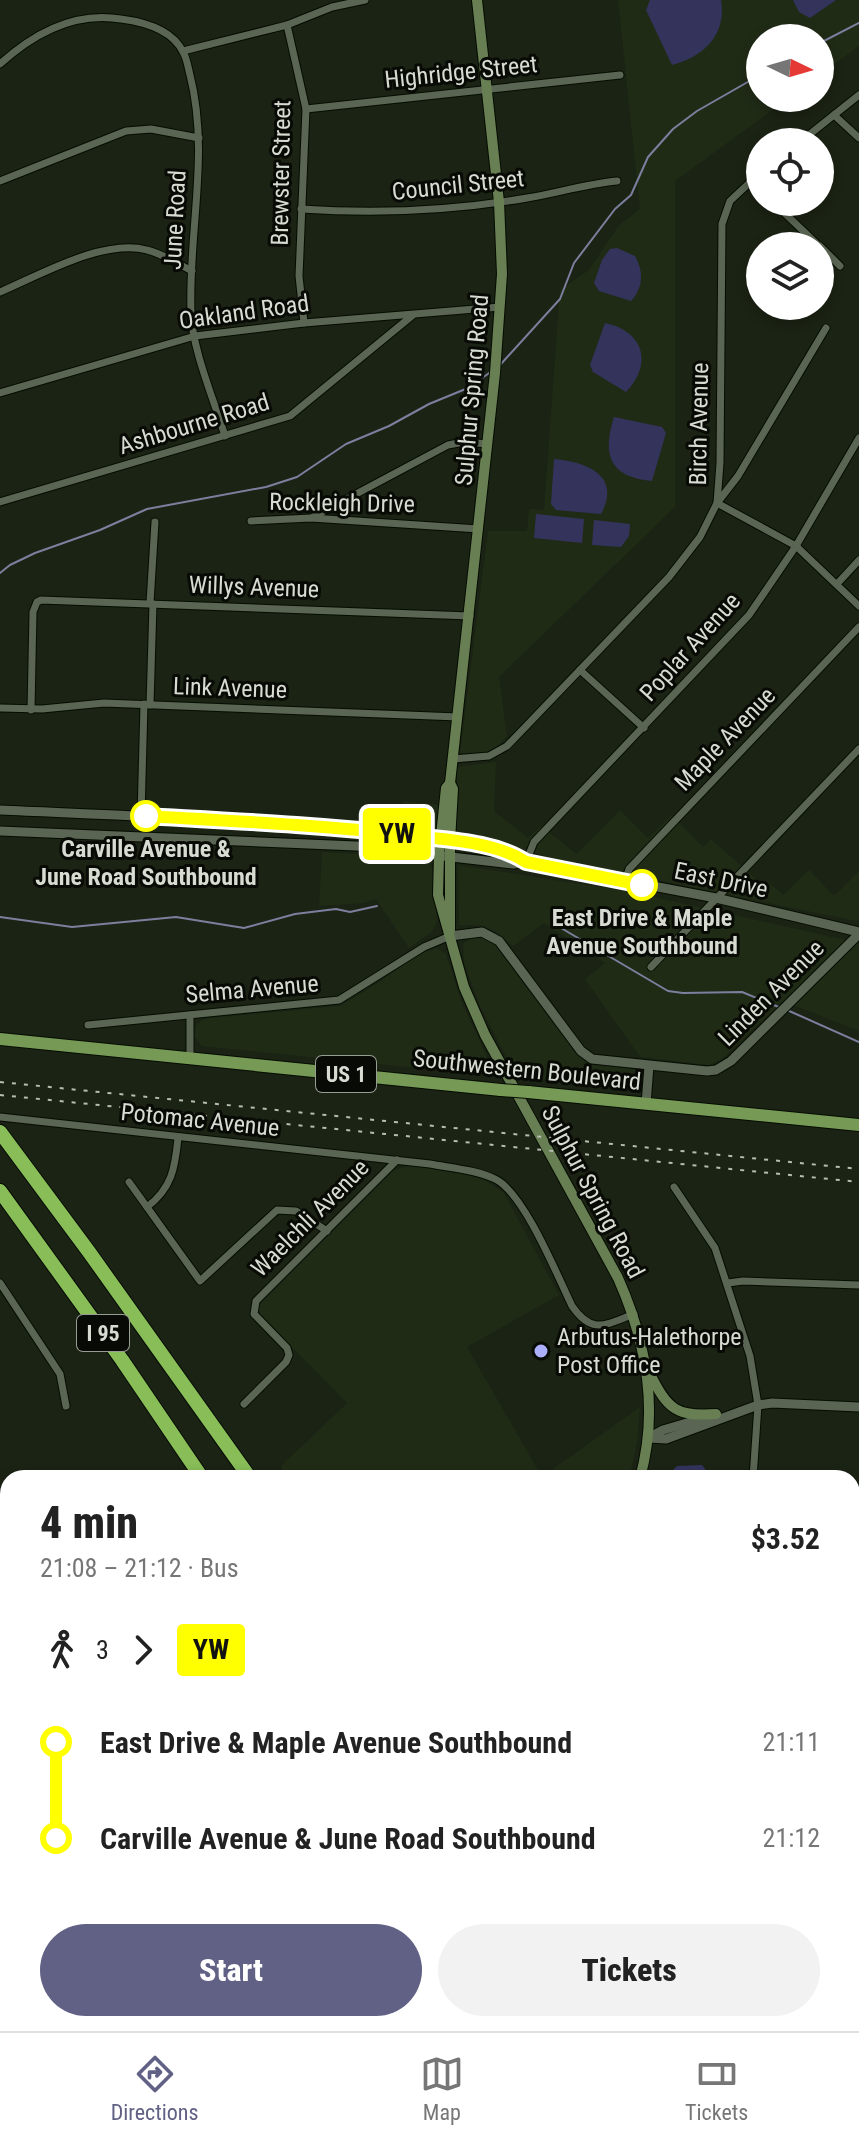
<!DOCTYPE html>
<meta charset="utf-8">
<style>
:root{--surface:#fff;--page:#f2f2f2;--text:#222;--muted:#767676;--line:#e0e0e0;--accent:#606184}
body{margin:0;font-family:"Roboto Condensed",sans-serif;background:var(--page);color:var(--text);height:100vh;display:flex;flex-direction:column;font-size:30px;white-space:nowrap}
*{box-sizing:border-box;margin:0}
p{font-size:26px;color:var(--muted)}
.icon{flex:none;width:44px;height:44px;fill:none;stroke:currentColor;stroke-width:2;stroke-linecap:round;stroke-linejoin:round}
.map{position:relative;flex:1;overflow:hidden}
.panel{position:absolute;left:0px;top:1470px;width:860px;height:562px;display:flex;flex-direction:column;background:var(--surface);border-radius:24px 24px 0 0;box-shadow:0 4px 12px #0003}
.panel>*{flex:none}
.badge{padding:0 16px;border-radius:6px;font-size:28px;line-height:52px}
.needle{width:52px;rotate:95deg}
.buttons{position:absolute;left:746px;top:24px;display:grid;gap:16px}
.buttons a{display:grid;place-items:center;width:88px;height:88px;border-radius:50%;background:var(--surface);box-shadow:0 4px 12px #0003;font-size:40px}
.map>.badge{position:absolute;translate:-50% -50%;box-shadow:0 0 0 4px #fff}
.legs{display:flex;align-items:center;gap:12px;height:88px;padding:0 40px;font-size:26px}
.legs p{margin-inline-start:auto}
.summary{display:flex;align-items:center;justify-content:space-between;height:136px;padding:0 40px}
h1{font-size:44px;font-weight:800;line-height:60px}
.button{display:flex;gap:16px;margin-top:auto;padding:16px 40px}
.button a{flex:1;height:92px;border-radius:48px;background:var(--accent);color:#fff;font-size:32px;font-weight:800;line-height:92px;text-align:center}
.button a+a{background:var(--page);color:var(--text)}
ul{padding:0 40px;list-style:none}
li{display:flex;align-items:center;gap:28px;height:96px;font-size:30px}
li i{display:grid;place-items:center;width:12px;height:100%;margin:0 10px;background:currentColor}
li i::after{content:'';width:20px;height:20px;margin:-10px;border:6px solid;border-radius:50%;background:var(--surface)}
li p{margin-inline-start:auto}
li:first-child i{background:linear-gradient(#0000 50%,currentColor 0)}
li:last-child i{background:linear-gradient(currentColor 50%,#0000 0)}
.menu{display:flex;justify-content:space-around;align-items:center;height:112px;border-top:2px solid var(--line);background:var(--surface);font-size:22px;color:var(--muted)}
.menu a{display:grid;justify-items:center;gap:4px}
.menu .active{color:var(--accent)}
.map>svg:first-child{display:block}
</style>
<div class="map">
<svg width="859" height="2031" viewBox="0 0 859 2031">
<rect width="100%" height="100%" fill="#1b2314"/>
<!-- built -->
<g fill="#202b16">
<path d="M618,0H859V46L820,75V38H760V98H789L675,181V507L499,677L507,736L498,746L487,752L472,755L460,753L488,531H527L529,509L544,510L560,290L589,270L619,225L640,209Z"/>
<path d="M496,762L494,811L528,838L541,826L577,854L620,810L648,838L672,815L703,847L711,839L763,885L768,882L783,895L809,870L834,896L859,871V918L856,921L555,859L512,846L456,834L457,767Z"/>
<path d="M403,801L439,805L436,830L400,827Z"/>
<path d="M322,852L381,855L430,863L434,873L437,921L432,932L409,948L376,899L365,903L319,906Z"/>
<path d="M458,865L632,892L859,943V1031L783,1001L721,1060L709,1065L640,1057L585,979L605,963L544,923L513,946L493,930L478,925H459Z"/>
<path d="M474,936H481L497,944L576,1054L584,1060L591,1064L634,1069L642,1075L622,1089L516,1076L479,1004L464,963L463,944Z"/>
<path d="M437,948L446,954L462,1003L496,1076L202,1046L194,1036L196,1026L201,1021L209,1018L340,1006L378,983L420,953Z"/>
<path d="M414,1165L460,1171L480,1177L504,1193L559,1295L467,1347L542,1477L640,1407L637,1443L629,1478H289L283,1472L281,1466L347,1403L260,1315L258,1305L383,1179L394,1170Z"/>
<path d="M859,1825V1876L852,1877V1832Z"/>
<path d="M247,2024H401L402,2031H242Z"/>
</g>
<!-- green -->
<g fill="#33335c">
<path d="M650,0H721C727,35 703,57 672,65L646,10Z"/>
<path d="M793,0H836L810,18L799,12Z"/>
<path d="M617,248L635,256C644,272 643,288 631,301L599,291L594,283L602,260L610,249Z"/>
<path d="M605,323C644,331 653,364 626,392L593,372L590,365Z"/>
<path d="M614,417L662,427L666,433L652,481C609,477 602,455 614,417Z"/>
<path d="M554,459C586,462 622,475 601,514L556,510L551,504Z"/>
<path d="M536,514L584,519L582,543L534,538Z"/>
<path d="M594,520L630,524L629,536L621,547L592,545Z"/>
<path d="M702,1465L712,1478H665L677,1466Z"/>
<path d="M8,1589V2024H143L139,2031H0V1596Z"/>
<path d="M859,1942V2031H841L844,2024H852C852,2012 857,2001 856,1989L852,1987V1944Z"/>
<path d="M442,2024H480L484,2031H443Z"/>
<path d="M530,2024H598L591,2031H534Z"/>
<path d="M638,2024H671L677,2031H631Z"/>
</g>
<g fill="none" stroke-linecap="round" stroke-linejoin="round">
<!-- stream -->
<g stroke="#7c7f9e" stroke-width="2">
<path d="M820,43L859,23"/>
<path d="M500,365L560,299L574,263L615,209L631,195L648,157L673,129L697,111L760,75"/>
<path d="M0,573L10,565L35,553L100,530L147,509L266,487L297,477L346,444L389,426L429,404L468,388L492,371"/>
<path d="M0,917L72,927L176,917L244,928L295,914L336,909L350,912L377,906"/>
<path d="M561,928L668,991L683,993L742,992L781,1008"/>
<path d="M787,1010L859,1042"/>
<path d="M852,1938L859,1936"/>
<path d="M742,2024L747,2031"/>
</g>
<!-- minor casing -->
<g stroke="#060c02" stroke-width="9">
<g id="minor">
<path d="M287,25L306,109L299,276L304,323"/>
<path d="M183,51L287,25L332,7L365,0"/>
<path d="M0,64C34,33 74,11 121,19C144,22 172,29 183,52C187,58 188,68 190,75C210,153 188,233 191,312C192,349 214,400 225,436"/>
<path d="M306,109L620,75"/>
<path d="M834,115L859,138"/>
<path d="M800,142L859,95"/>
<path d="M0,181L126,131L151,129L199,138"/>
<path d="M750,181L760,190"/>
<path d="M773,202L819,246"/>
<path d="M301,209C377,214 452,211 527,198C557,193 586,184 617,181"/>
<path d="M820,246L840,266"/>
<path d="M0,292C40,275 104,238 147,250C163,254 178,264 192,271"/>
<path d="M826,328L738,476L717,503L796,546L859,606"/>
<path d="M0,393L195,336L304,323L500,307"/>
<path d="M0,502L290,416L413,315"/>
<path d="M313,517L448,445L464,442L488,444"/>
<path d="M251,521L311,518L479,529"/>
<path d="M837,584L859,560"/>
<path d="M150,603L155,522"/>
<path d="M580,670L644,728"/>
<path d="M150,705L153,604"/>
<path d="M0,708L42,709L104,703L458,717"/>
<path d="M31,710L33,612L37,602L41,600L470,616"/>
<path d="M453,759L489,756L507,746L669,577L700,537L717,503L720,463L722,224L730,201L760,173"/>
<path d="M141,816L144,704"/>
<path d="M526,862L534,842L749,615L796,546L859,438"/>
<path d="M625,881L629,869L859,627"/>
<path d="M651,967L859,749"/>
<path d="M190,1015V1059"/>
<path d="M88,1025L339,1000L424,947L450,936"/>
<path d="M0,1117L430,1164C451,1168 478,1170 497,1180C525,1196 557,1275 572,1306C592,1335 605,1325 634,1314"/>
<path d="M129,1182L200,1281L277,1210L296,1211L327,1231"/>
<path d="M674,1187L715,1248L750,1356L758,1405L753,1478"/>
<path d="M147,1207C172,1188 175,1168 178,1138"/>
<path d="M0,1283L60,1374L66,1406"/>
<path d="M728,1283L743,1281L859,1285"/>
<path d="M244,1404L286,1362L289,1355L287,1348L254,1314L256,1301L397,1160"/>
<path d="M0,1531L8,1540"/>
<path d="M852,1562L859,1568"/>
<path d="M345,2031L350,2024"/>
</g>
</g>
<!-- tertiary casing -->
<g stroke="#060c02" stroke-width="11">
<g id="tertiary">
<path d="M0,810C134,816 269,820 402,835C439,839 495,842 526,862"/>
<path d="M0,831L356,846L513,864L526,862L716,898L859,932"/>
<path d="M450,936L482,932L499,941L581,1051L592,1059L707,1071L716,1070L731,1061L859,934"/>
<path d="M646,1104L649,1066"/>
<path d="M650,1437L663,1430L707,1417"/>
<path d="M648,1438L666,1439L758,1405L772,1403L859,1407"/>
</g>
</g>
<!-- secondary casing -->
<g stroke="#060c02" stroke-width="12">
<g id="secondary">
<path d="M477,0L499,202L502,274L495,373L450,783L446,788L439,855L438,895L464,987L485,1035L618,1278C646,1341 659,1410 640,1478"/>
<path d="M450,930V841L453,789L450,783"/>
<path d="M650,1374C668,1410 677,1417 716,1414"/>
<path d="M217,2031L220,2024"/>
</g>
</g>
<!-- primary casing -->
<g stroke="#060c02" stroke-width="14">
<g id="primary">
<path d="M0,1039L501,1090"/>
<path d="M528,1092L859,1125"/>
</g>
</g>
<!-- motorway casing -->
<g stroke="#060c02" stroke-width="16">
<g id="motorway">
<path d="M0,1132L89,1252L250,1478"/>
<path d="M0,1191L122,1360L202,1478"/>
<path d="M852,1915L859,1914"/>
<path d="M852,1928L859,1925"/>
<path d="M426,2024L427,2031"/>
<path d="M503,2024L506,2031"/>
<path d="M696,2024L703,2031"/>
<path d="M610,2031L617,2024"/>
</g>
</g>
<!-- minor -->
<use href="#minor" stroke="#5a6553" stroke-width="7"/>
<!-- tertiary -->
<use href="#tertiary" stroke="#5a6553" stroke-width="9"/>
<!-- secondary -->
<use href="#secondary" stroke="#687f54" stroke-width="10"/>
<!-- primary -->
<use href="#primary" stroke="#769a56" stroke-width="12"/>
<!-- motorway -->
<use href="#motorway" stroke="#88bd58" stroke-width="14"/>
<!-- rail -->
<g stroke="#b7bdb2" stroke-width="2" stroke-dasharray="4 8" stroke-linecap="butt">
<path d="M0,1082L859,1169"/>
<path d="M0,1095L859,1182"/>
</g>
<!-- primary-bridge casing -->
<g stroke="#060c02" stroke-width="14" stroke-linecap="butt">
<path id="primary-bridge" d="M501,1090L528,1092"/>
</g>
<!-- primary-bridge -->
<use href="#primary-bridge" stroke="#769a56" stroke-width="12"/>
</g>
<g fill="none" stroke-linecap="round" stroke-linejoin="round">
<!-- line-1 casing -->
<g stroke="#fff" stroke-width="18">
<path id="line-1" d="M146,816C233,821 321,825 408,835C445,840 494,841 526,862L642,885"/>
</g>
<!-- line-1 -->
<use href="#line-1" stroke="#ff0" stroke-width="12"/>
</g>
<!-- markers -->
<g fill="#fff" stroke="#ff0" stroke-width="4">
<circle cx="146" cy="816" r="14"/>
<circle cx="642" cy="885" r="14"/>
</g>
<circle fill="#acaffb" stroke="#080b05" stroke-width="3" cx="541" cy="1351" r="8"/>
<g text-anchor="middle" stroke-width="6" stroke-linejoin="round" paint-order="stroke">
<!-- shield labels -->
<g fill="#080b05" stroke="#989d94" stroke-width="2">
<rect x="316" y="1056" width="60" height="36" rx="6"/>
<rect x="77" y="1315" width="52" height="36" rx="6"/>
</g>
<g font-size="22" font-weight="bold" fill="#d6dcd2">
<text x="346" y="1082">US 1</text>
<text x="103" y="1341">I 95</text>
</g>
<!-- street labels -->
<g font-size="24" fill="#d6dcd2" stroke="#080b05">
<text transform="translate(461 72) rotate(-6)" y="8">Highridge Street</text>
<text transform="translate(281 173) rotate(-89)" y="8">Brewster Street</text>
<text transform="translate(458 185) rotate(-6)" y="8">Council Street</text>
<text transform="translate(175 220) rotate(-87)" y="8">June Road</text>
<text transform="translate(244 312) rotate(-8)" y="8">Oakland Road</text>
<text transform="translate(472 390) rotate(-85)" y="8">Sulphur Spring Road</text>
<text transform="translate(194 424) rotate(-17)" y="8">Ashbourne Road</text>
<text transform="translate(699 424) rotate(-89)" y="8">Birch Avenue</text>
<text transform="translate(342 503) rotate(1)" y="8">Rockleigh Drive</text>
<text transform="translate(254 587) rotate(2)" y="8">Willys Avenue</text>
<text transform="translate(690 647) rotate(-48)" y="8">Poplar Avenue</text>
<text transform="translate(230 688) rotate(2)" y="8">Link Avenue</text>
<text transform="translate(725 739) rotate(-46)" y="8">Maple Avenue</text>
<text transform="translate(721 880) rotate(12)" y="8">East Drive</text>
<text transform="translate(252 989) rotate(-5)" y="8">Selma Avenue</text>
<text transform="translate(771 993) rotate(-45)" y="8">Linden Avenue</text>
<text transform="translate(527 1070) rotate(6)" y="8">Southwestern Boulevard</text>
<text transform="translate(200 1120) rotate(6)" y="8">Potomac Avenue</text>
<text transform="translate(593 1192) rotate(62)" y="8">Sulphur Spring Road</text>
<text transform="translate(310 1218) rotate(-45)" y="8">Waelchli Avenue</text>
</g>
<!-- stop labels -->
<g font-size="24" font-weight="bold" fill="#d6dcd2" stroke="#080b05">
<text x="146" y="857">Carville Avenue &amp;<tspan x="146" dy="28">June Road Southbound</tspan></text>
<text x="642" y="926">East Drive &amp; Maple<tspan x="642" dy="28">Avenue Southbound</tspan></text>
</g>
<!-- poi labels -->
<g font-size="24" fill="#d6dcd2" stroke="#080b05" text-anchor="start">
<text x="557" y="1345">Arbutus-Halethorpe<tspan x="557" dy="28">Post Office</tspan></text>
</g>
</g>
</svg>
<div class="buttons">
<a><svg class="needle" viewBox="-14 -14 28 28"><path d="M0-13l5 13h-10z" fill="#e53935"/><path d="M0 13l5-13h-10z" fill="#767676"/></svg></a>
<a><svg class="icon" aria-label="locate" viewBox="0 0 24 24"><circle cx="12" cy="12" r="6"/><path d="M12 2v4M12 18v4M2 12h4M18 12h4"/></svg></a>
<a><svg class="icon" aria-label="layers" viewBox="0 0 24 24"><path d="M12 4l9 5-9 5-9-5zM3 14l9 5 9-5"/></svg></a>
</div>
<b class="badge" style="left:397px;top:834px;background:#ff0;color:#111">YW</b>
<section class="panel">
<div class="summary"><div><h1>4 min</h1><p>21:08 – 21:12 · Bus</p></div><b>$3.52</b></div>
<div class="legs"><svg class="icon" aria-label="walk" viewBox="0 0 24 24"><circle cx="13" cy="4" r="2"/><path d="M13 8l-2 6 4 7M11 14l-3 7M7 12l3-4h3l4 4"/></svg>3<svg class="icon" aria-label="forward" viewBox="0 0 24 24"><path d="M9 5l7 7-7 7"/></svg><b class="badge" style="background:#ff0;color:#111">YW</b></div>
<ul>
<li><i style="color:#ff0"></i><b>East Drive &amp; Maple Avenue Southbound</b><p>21:11</p></li>
<li><i style="color:#ff0"></i><b>Carville Avenue &amp; June Road Southbound</b><p>21:12</p></li>
</ul>
<div class="button"><a>Start</a><a>Tickets</a></div>
</section>
</div>
<nav class="menu">
<a class="active"><svg class="icon" aria-label="directions" viewBox="0 0 24 24"><path d="M12 3l9 9-9 9-9-9zM9 14v-3h6M13 9l2 2-2 2"/></svg>Directions</a>
<a><svg class="icon" aria-label="map" viewBox="0 0 24 24"><path d="M3 6l6-2 6 2 6-2v14l-6 2-6-2-6 2zM9 4v14M15 6v14"/></svg>Map</a>
<a><svg class="icon" aria-label="tickets" viewBox="0 0 24 24"><path d="M3 7h18v10H3zM15 7v10"/></svg>Tickets</a>
</nav>
